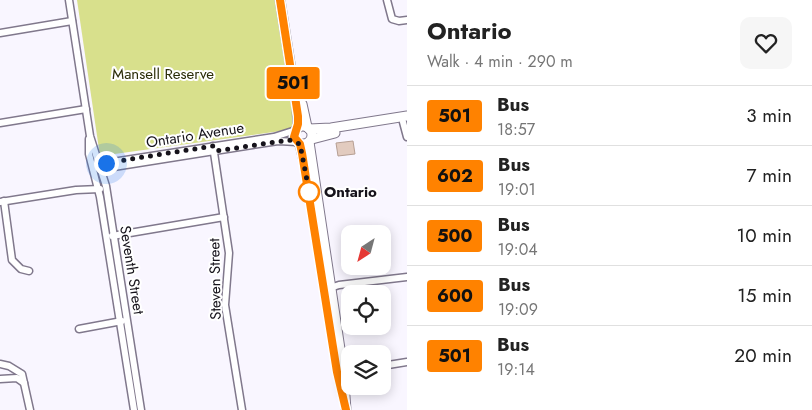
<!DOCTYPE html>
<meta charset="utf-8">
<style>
:root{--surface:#fff;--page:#f6f6f6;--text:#222;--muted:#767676;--line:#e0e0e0}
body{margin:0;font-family:Jost,sans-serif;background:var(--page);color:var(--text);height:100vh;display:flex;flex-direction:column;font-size:19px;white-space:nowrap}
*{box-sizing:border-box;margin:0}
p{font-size:16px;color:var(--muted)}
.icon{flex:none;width:28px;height:28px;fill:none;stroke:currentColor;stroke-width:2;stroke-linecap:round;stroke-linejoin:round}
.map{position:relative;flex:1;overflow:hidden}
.panel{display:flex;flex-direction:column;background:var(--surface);width:405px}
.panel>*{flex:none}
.badge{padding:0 10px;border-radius:4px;font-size:18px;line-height:32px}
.needle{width:32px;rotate:216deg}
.tools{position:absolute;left:341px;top:225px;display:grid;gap:10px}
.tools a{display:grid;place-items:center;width:50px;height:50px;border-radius:10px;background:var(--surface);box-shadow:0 2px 12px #0003;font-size:25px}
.you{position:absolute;width:25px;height:25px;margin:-12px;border:4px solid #fff;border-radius:50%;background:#1a73e8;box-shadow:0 0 0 8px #1a73e833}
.map>.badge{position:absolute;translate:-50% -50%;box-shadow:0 0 0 2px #fff}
.round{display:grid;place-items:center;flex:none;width:52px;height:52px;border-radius:10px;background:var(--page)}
.overview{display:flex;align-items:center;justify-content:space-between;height:85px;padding:0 20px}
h1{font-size:24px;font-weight:700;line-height:38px}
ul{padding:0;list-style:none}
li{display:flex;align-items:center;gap:15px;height:60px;padding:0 20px;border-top:1px solid var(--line)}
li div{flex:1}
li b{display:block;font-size:19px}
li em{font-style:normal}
li .badge{min-width:55px;font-weight:700;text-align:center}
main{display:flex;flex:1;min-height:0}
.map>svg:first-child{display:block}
</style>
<main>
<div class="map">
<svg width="407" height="410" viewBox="0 0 407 410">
<rect width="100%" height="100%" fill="#f9f6ff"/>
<!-- green -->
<path fill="#d8e08c" d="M77,0H276L294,126L288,130L100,156Z"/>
<!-- building -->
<path fill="#e2cbbf" stroke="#b69f94" d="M353,141L355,154L338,156L336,143Z"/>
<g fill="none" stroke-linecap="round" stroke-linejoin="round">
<!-- street casing -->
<g stroke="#80788c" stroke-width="9">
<g id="street">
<path d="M69,0L90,136L106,186L141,410"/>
<path d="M387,0L392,19L399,21L407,20"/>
<path d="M0,33L72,21"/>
<path d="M403,122L407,137"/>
<path d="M0,123L86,109"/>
<path d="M89,139V154L100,197L134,410"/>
<path d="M213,146L229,253L225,305L242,410"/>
<path d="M99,167L106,163L274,137L296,130"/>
<path d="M101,169L278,141L297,142"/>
<path d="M4,201L12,260L21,269L29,271"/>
<path d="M0,202L76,190L100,189"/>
<path d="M112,236L224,217"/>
<path d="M324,290L339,285L407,277"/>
<path d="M79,329L122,321"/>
<path d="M0,364L9,366L22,374L30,410"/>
<path d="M382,366L407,362"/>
<path d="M337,372L350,369"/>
<path d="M0,379L17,378L24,383"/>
</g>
</g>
<!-- secondary casing -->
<g stroke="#80788c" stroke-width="11">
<g id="secondary">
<path d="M280,0L297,108L298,128"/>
<path d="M302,104L307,127"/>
<circle cx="303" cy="135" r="9"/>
<path d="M309,129L331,128L407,116"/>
<path d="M312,139L335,133"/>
<path d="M309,142L343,369L346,410"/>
<path d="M300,144L306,170"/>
</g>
</g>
<!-- street -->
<use href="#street" stroke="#fff" stroke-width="6"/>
<!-- secondary -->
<use href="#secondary" stroke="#fff" stroke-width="9"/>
</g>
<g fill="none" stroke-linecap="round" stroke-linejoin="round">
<!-- line casing -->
<g stroke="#fff" stroke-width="11">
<path id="line" d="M280,0L298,116V124L294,137L300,144L302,153L337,372L346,410"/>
</g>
<!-- line -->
<use href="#line" stroke="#ff8200" stroke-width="8"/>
<!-- walk -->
<path stroke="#16131b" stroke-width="5" stroke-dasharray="0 9" d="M106,163L213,146L216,151L289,140L300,144L310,196L309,192"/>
</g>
<!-- markers -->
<circle fill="#fff" stroke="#ff8200" stroke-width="2.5" cx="309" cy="192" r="10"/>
<g text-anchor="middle" stroke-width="4" stroke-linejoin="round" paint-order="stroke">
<!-- park labels -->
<g font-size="15" fill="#2b2d08" stroke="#fff">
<text x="163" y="79">Mansell Reserve</text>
</g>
<!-- street labels -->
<g font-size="15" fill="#16131b" stroke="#fff">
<text transform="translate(195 135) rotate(-9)" y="5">Ontario Avenue</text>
<text transform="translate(132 270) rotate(81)" y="5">Seventh Street</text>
<text transform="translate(215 279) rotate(-91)" y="5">Steven Street</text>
</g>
<!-- stop labels -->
<g font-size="15" font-weight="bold" fill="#16131b" stroke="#fff" text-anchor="start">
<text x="324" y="197">Ontario</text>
</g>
</g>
</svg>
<div class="tools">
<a><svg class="needle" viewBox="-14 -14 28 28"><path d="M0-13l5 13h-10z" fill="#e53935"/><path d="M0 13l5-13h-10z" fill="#767676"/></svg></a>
<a><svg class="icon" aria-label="locate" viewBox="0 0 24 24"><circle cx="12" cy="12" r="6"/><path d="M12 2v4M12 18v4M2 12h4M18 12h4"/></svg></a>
<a><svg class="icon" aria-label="layers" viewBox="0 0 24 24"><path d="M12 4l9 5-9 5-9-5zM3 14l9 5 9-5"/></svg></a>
</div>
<div class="you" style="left:106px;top:163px"></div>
<b class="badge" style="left:293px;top:83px;background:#ff8200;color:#111">501</b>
</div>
<section class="panel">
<div class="overview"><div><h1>Ontario</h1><p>Walk · 4 min · 290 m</p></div><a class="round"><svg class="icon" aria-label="heart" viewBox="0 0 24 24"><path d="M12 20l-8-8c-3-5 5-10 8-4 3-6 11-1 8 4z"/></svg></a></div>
<ul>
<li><span class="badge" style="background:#ff8200;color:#111">501</span><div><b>Bus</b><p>18:57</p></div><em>3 min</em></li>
<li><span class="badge" style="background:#ff8200;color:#111">602</span><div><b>Bus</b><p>19:01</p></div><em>7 min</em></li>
<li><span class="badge" style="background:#ff8200;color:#111">500</span><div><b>Bus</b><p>19:04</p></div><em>10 min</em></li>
<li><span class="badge" style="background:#ff8200;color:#111">600</span><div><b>Bus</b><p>19:09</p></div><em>15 min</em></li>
<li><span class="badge" style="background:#ff8200;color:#111">501</span><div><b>Bus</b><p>19:14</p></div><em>20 min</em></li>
</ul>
</section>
</main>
